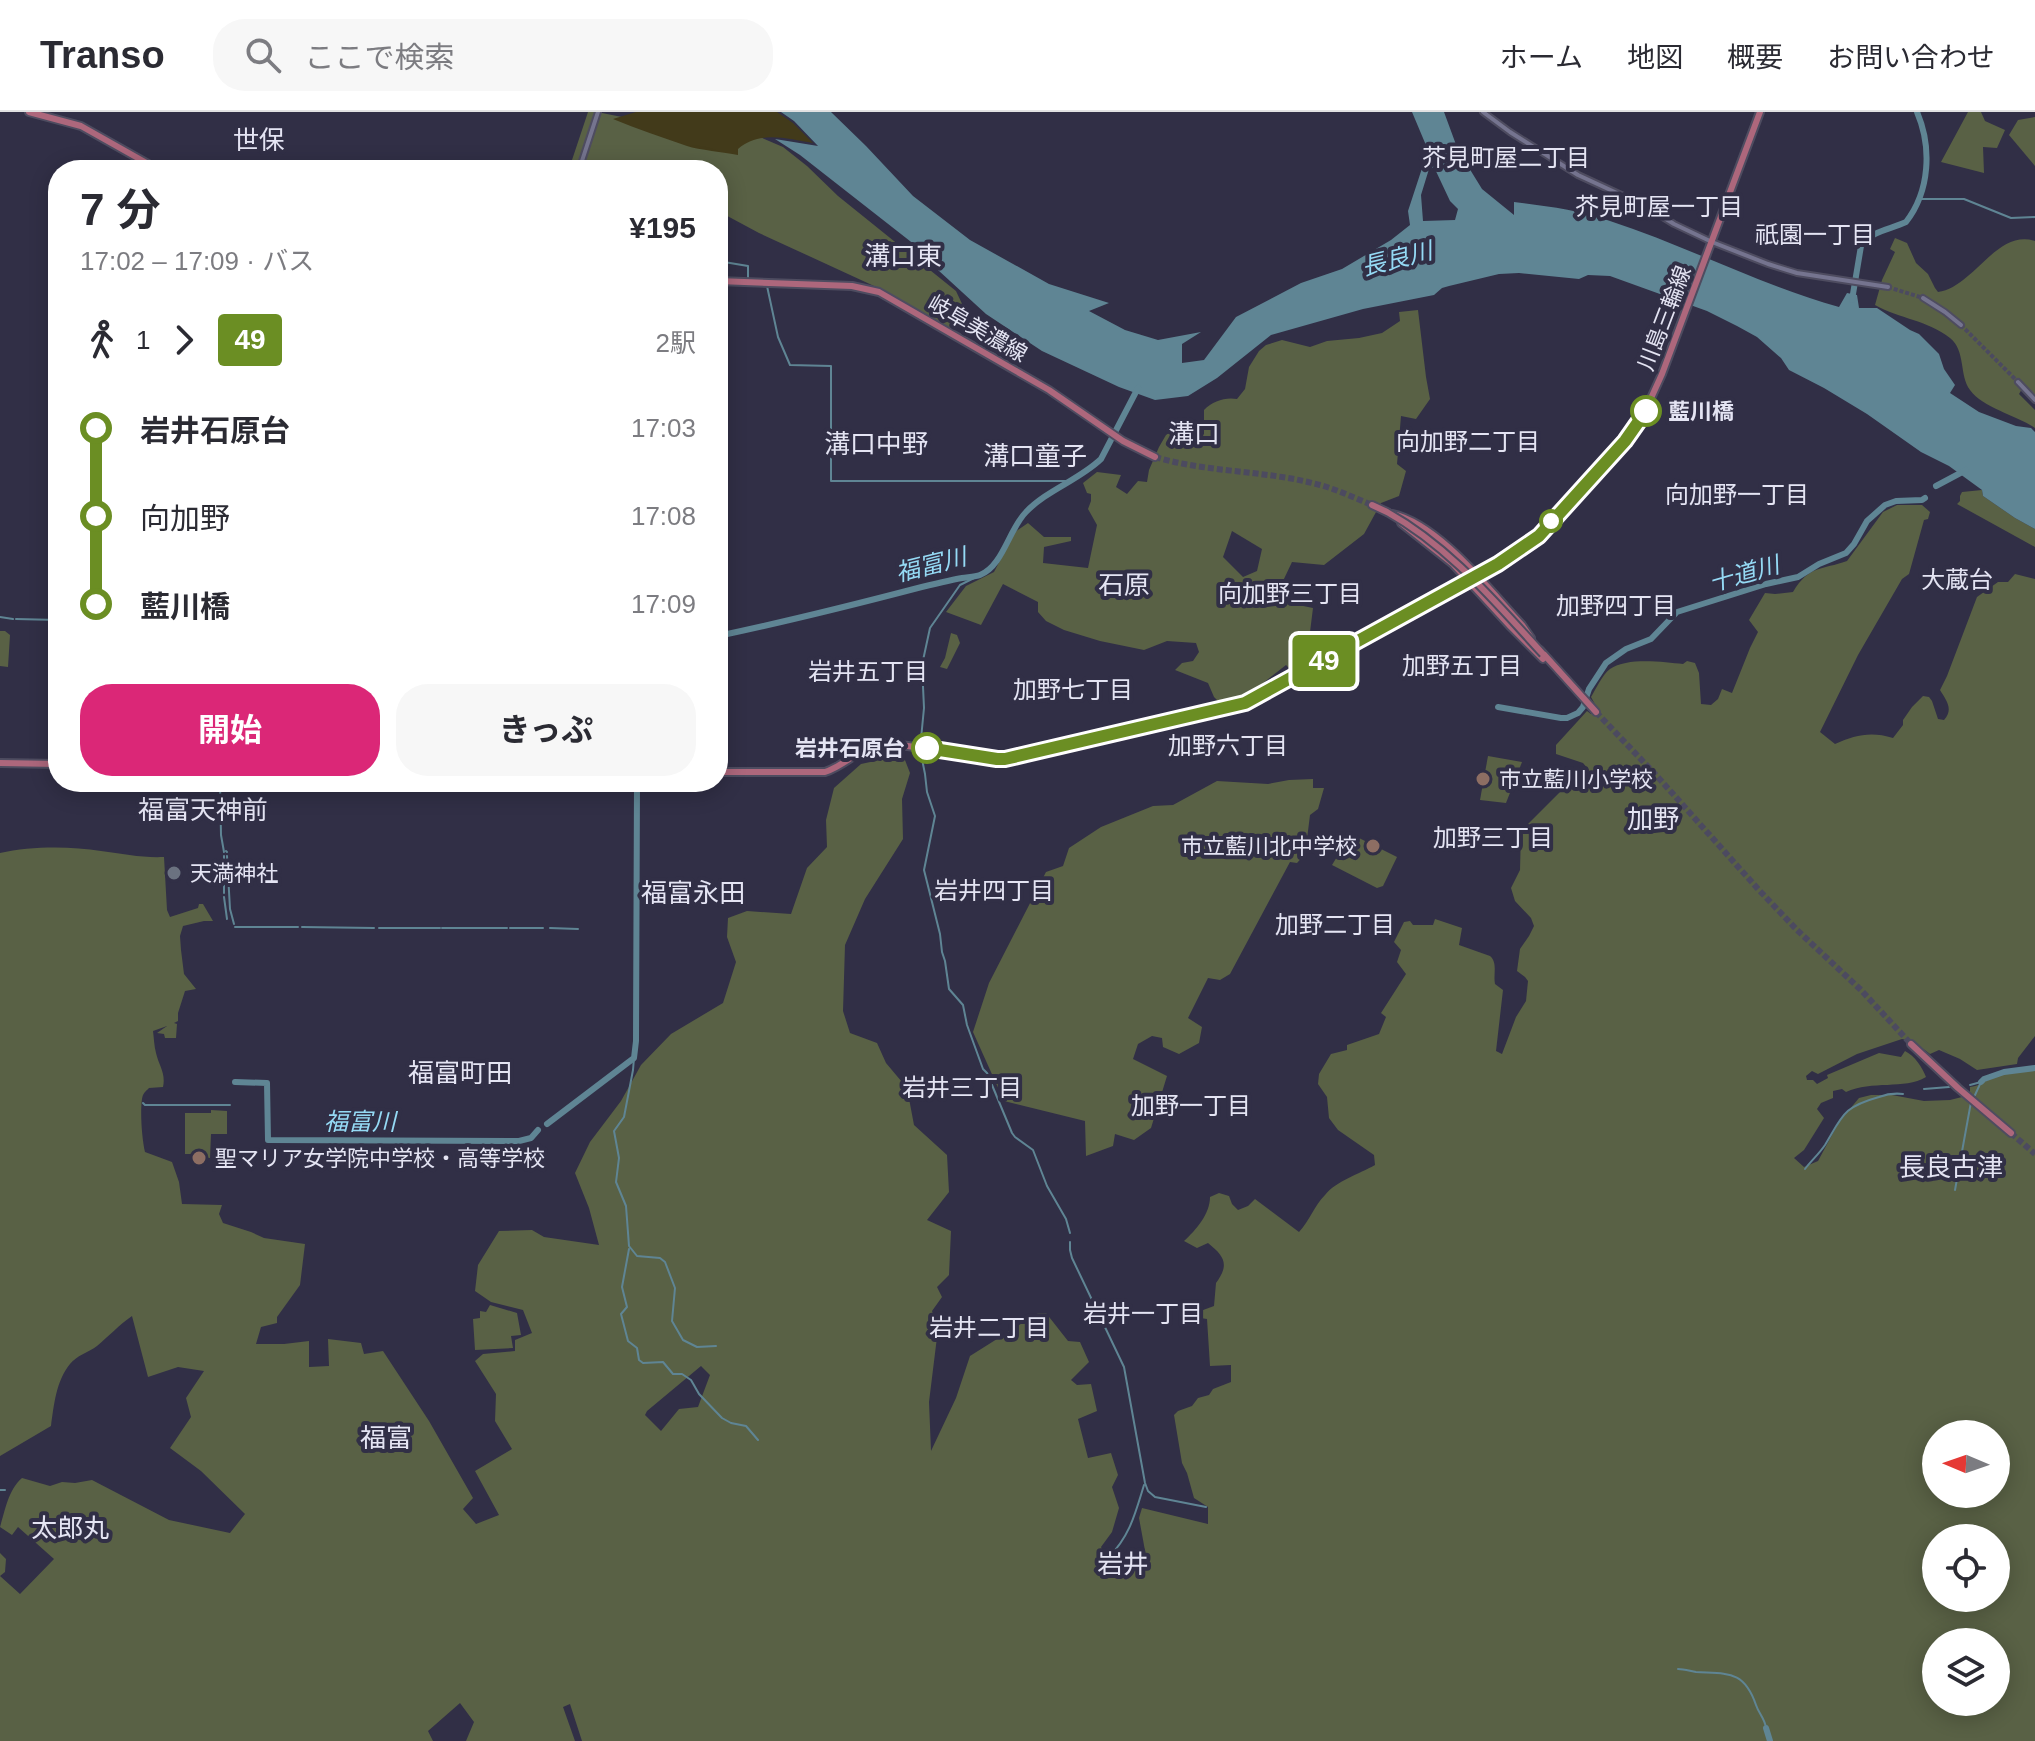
<!DOCTYPE html>
<html lang="ja">
<meta charset="utf-8">
<style>
:root{--surface:#fff;--page:#f7f7f7;--text:#2b2b33;--muted:#7c7c81;--line:#e1e1e2;--accent:#db2777}
body{margin:0;font-family:Arial,"Noto Sans JP",sans-serif;background:var(--page);color:var(--text);height:100vh;display:flex;flex-direction:column;font-size:30px;white-space:nowrap}
*{box-sizing:border-box;margin:0}
p{font-size:26px;color:var(--muted)}
.icon{flex:none;width:44px;height:44px;fill:none;stroke:currentColor;stroke-width:2;stroke-linecap:round;stroke-linejoin:round}
.map{position:relative;flex:1;overflow:hidden}
.sheet{position:absolute;left:48px;top:48px;width:680px;height:632px;display:flex;flex-direction:column;background:var(--surface);border-radius:32px;box-shadow:0 4px 20px #0003}
.sheet>*{flex:none}
.badge{padding:0 16px;border-radius:6px;font-size:28px;line-height:52px}
.needle{width:52px;rotate:272deg}
.fabs{position:absolute;left:1922px;top:1308px;display:grid;gap:16px}
.fabs a{display:grid;place-items:center;width:88px;height:88px;border-radius:50%;background:var(--surface);box-shadow:0 4px 20px #0003;font-size:40px}
.map>.badge{position:absolute;translate:-50% -50%;box-shadow:0 0 0 4px #fff}
.legs{display:flex;align-items:center;gap:12px;height:88px;padding:0 32px;font-size:26px}
.legs p{margin-inline-start:auto}
.overview{display:flex;align-items:center;justify-content:space-between;height:136px;padding:0 32px}
h1{font-size:44px;font-weight:700;line-height:60px}
.cta{display:flex;gap:16px;margin-top:auto;padding:16px 32px}
.cta a{flex:1;height:92px;border-radius:32px;background:var(--accent);color:#fff;font-size:32px;font-weight:700;line-height:92px;text-align:center}
.cta a+a{background:var(--page);color:var(--text)}
ul{padding:0 32px;list-style:none}
li{display:flex;align-items:center;gap:28px;height:88px;font-size:30px}
li i{display:grid;place-items:center;width:12px;height:100%;margin:0 10px;background:currentColor}
li i::after{content:'';width:20px;height:20px;margin:-10px;border:6px solid;border-radius:50%;background:var(--surface)}
li p{margin-inline-start:auto}
li:first-child i{background:linear-gradient(#0000 50%,currentColor 0)}
li:last-child i{background:linear-gradient(currentColor 50%,#0000 0)}
header{display:flex;align-items:center;gap:48px;box-sizing:border-box;height:112px;padding:0 40px;background:var(--surface);border-bottom:2px solid var(--line)}
header strong{font-size:38px}
nav{display:flex;gap:44px;margin-inline-start:auto;font-size:28px}
.search{width:560px;height:72px;background:var(--page);display:flex;align-items:center;gap:20px;box-sizing:border-box;padding:0 28px;border-radius:32px;color:var(--muted);font-size:30px}
.map>svg:first-child{display:block}
</style>
<header>
<strong>Transo</strong>
<div class="search"><svg class="icon" aria-label="search" viewBox="0 0 24 24"><circle cx="10" cy="10" r="6"/><path d="M15 15l6 6"/></svg>ここで検索</div>
<nav><a>ホーム</a><a>地図</a><a>概要</a><a>お問い合わせ</a></nav>
</header>
<div class="map">
<svg width="2035" height="1629" viewBox="0 0 2035 1629">
<rect width="100%" height="100%" fill="#312f46"/>
<!-- green -->
<g fill="#596145" fill-rule="evenodd">
<path d="M588,0H597L637,8L748,20L783,35L807,54L838,84L956,179L964,196L954,219L874,174L759,121L718,99V58H594L571,51Z"/>
<path d="M1968,0H1981L1985,9L2005,18L1997,36L1983,35L1984,61L1941,50Z"/>
<path d="M2035,5V54L2009,23L2018,8Z"/>
<path d="M1895,126L1907,131L1916,151L1928,162L1935,176L1938,180C1974,175 1996,117 2035,129V287L2022,277L2019,282L2035,298V316C2016,303 1983,296 1970,278C1959,263 1966,239 1950,226C1927,208 1900,207 1875,193L1882,168L1895,140L1890,137Z"/>
<path d="M1418,198L1426,265L1430,287L1416,307L1401,304L1397,352L1406,359L1399,384L1381,391L1364,422L1324,453L1292,450L1274,488L1313,496L1308,536L1302,552L1291,558L1286,553L1258,575L1256,582L1243,590L1222,593L1214,585L1208,571L1175,558L1182,551L1193,549L1199,540L1196,531L1167,529L1144,538L1100,529L1064,518L1046,509L1038,500V490L1003,472L981,513L946,500L966,474L994,460L1015,420L1028,411L1044,425H1071V429L1044,435L1043,451L1088,456L1097,413L1088,397L1091,389V382L1087,381L1083,371L1097,360L1121,363L1116,375L1127,382L1138,369L1147,370L1149,358L1159,335L1166,323L1183,311L1189,313L1198,328L1204,322V298C1213,289 1225,285 1237,287L1245,277L1249,255L1259,239L1266,233L1282,228L1310,235L1327,229L1359,226L1382,221L1400,209L1399,200ZM1232,419L1262,437L1257,459L1243,465L1223,445Z"/>
<path d="M1982,378L1983,384L2015,406L2035,417V435L1957,392L1960,389V384L1962,380Z"/>
<path d="M1897,393H1922L1930,400L1928,407L1924,408L1909,462L1902,467L1858,543L1820,620L1835,632C1855,623 1871,619 1893,626L1903,613V608L1912,595L1923,584L1929,585L1932,589L1938,607L1944,608C1954,597 1946,588 1940,578L1947,564L1977,485L1998,470H2008L2015,462L2035,467V924L2018,946L2017,952L1977,958L1960,947L1939,938L1930,942L1914,930L1902,927L1857,942L1818,962L1812,959L1806,964L1807,968H1813L1817,972L1828,966L1827,963L1879,941L1901,945L1905,939C1915,944 1922,955 1926,965C1904,978 1872,968 1846,980L1842,977L1833,979V986L1821,991L1817,997L1824,1006L1804,1038L1794,1046L1804,1055L1818,1049L1839,1010L1859,986L1871,983H1892L1924,989L1950,988L1962,985L1977,997L1981,990L1970,980V975C1978,974 1981,971 1988,968C2003,960 2019,959 2035,959V1629H582L570,1592L563,1595L575,1629H466L474,1610L460,1591L428,1619L433,1629H0V1441L6,1447L5,1460L0,1464L20,1482L54,1447L18,1415L12,1423L0,1415C5,1399 8,1378 22,1366L50,1374L62,1370L75,1371L92,1368L169,1408L230,1421L245,1402L201,1359L170,1336L191,1305L186,1286L204,1259L178,1255L148,1265L132,1204C119,1213 109,1224 97,1234C89,1240 76,1244 70,1252C56,1269 54,1293 51,1314L0,1344V741C31,734 70,734 101,739C123,742 143,746 164,745L167,798L170,805L198,796L199,792H203L213,809H204L183,814L180,824L181,838L184,862L196,877L185,879L178,901V909L174,911L177,912L176,926H165L164,922L157,921L167,914L153,919C154,926 154,934 156,941C159,954 166,961 163,975L149,976C145,980 143,981 142,987C140,1001 142,1027 145,1040L172,1050L179,1070L182,1092L222,1093L219,1102L223,1111L251,1120L264,1126L305,1132L300,1173L277,1205V1211L261,1215L256,1232H284L309,1229V1255L329,1254L328,1227L361,1231L364,1242L383,1239L429,1309L473,1386L463,1397L476,1412L499,1403L475,1359L512,1337L495,1309L496,1282L475,1249L483,1242L515,1239V1228L532,1221L523,1198L491,1190L475,1179L478,1153L499,1119L532,1118L544,1125L599,1133L589,1096L575,1061L590,1030L621,989L641,953L671,922L723,891L736,850L727,825L728,806L747,799L791,802L807,756L827,735L826,708L834,676L861,652L903,643L910,661L902,687L903,727L865,787L845,833L843,899L850,921L877,931L886,951L907,976L914,1013L947,1043L949,1080L927,1108L951,1119L949,1163L937,1175L942,1185L932,1199L938,1217L929,1290L931,1339L956,1286L970,1244L1038,1201H1046L1068,1229L1080,1230L1089,1250L1071,1268L1077,1273L1091,1272L1097,1299L1078,1307L1088,1346L1111,1341L1118,1363L1112,1375L1119,1396L1112,1420L1101,1435L1107,1448L1146,1444L1139,1406L1142,1396L1208,1412V1395L1194,1386L1187,1361L1182,1351L1174,1303L1178,1299L1192,1294L1198,1286L1209,1283L1213,1277L1231,1270V1253L1210,1254L1207,1207L1194,1205L1195,1201L1214,1194L1216,1171C1230,1152 1224,1144 1208,1131L1197,1136L1184,1129C1196,1118 1210,1102 1210,1085L1219,1081L1229,1084L1232,1092L1238,1098L1248,1094L1255,1087L1299,1120C1310,1108 1314,1094 1325,1083C1336,1069 1359,1062 1375,1053L1374,1043L1338,1018L1329,1006L1327,985L1318,972L1319,962L1331,942L1347,938V933L1379,922L1386,905L1381,901L1406,862L1397,850L1401,838L1394,830L1404,810L1410,809L1413,813H1433L1435,807L1462,816L1459,833L1490,844C1498,851 1493,862 1495,872L1503,878L1496,939L1502,942L1516,905L1526,889L1528,869L1525,865L1517,859L1520,837L1529,824L1534,814L1531,806L1515,789L1511,776L1520,758L1521,719L1563,677L1586,665L1589,658L1583,651L1556,642V633L1587,599L1591,602L1597,596L1591,585C1596,577 1602,563 1610,557C1627,545 1663,550 1683,552L1687,549L1695,551L1699,561L1701,592L1711,593L1718,587L1722,577L1732,581L1750,536L1758,520L1749,508L1765,481L1775,482L1793,480C1809,453 1822,458 1847,449L1883,400ZM701,1254L710,1263L698,1295L679,1297L661,1319L645,1303L647,1299ZM1936,1322H1996V1382H1936ZM1936,1426H1996V1486H1936ZM1936,1530H1996V1590H1936Z"/>
<path d="M0,519H5L10,523L8,555L0,554Z"/>
<path d="M951,521L957,523L960,531L947,557L940,555L945,546Z"/>
<path d="M1488,644L1522,650L1506,691L1480,688Z"/>
<path d="M1313,667V676H1324L1318,697L1310,703L1307,727L1313,733L1297,751L1290,750L1230,862L1220,868L1208,866L1188,906L1202,915L1199,931L1179,942L1163,935L1162,926L1152,924L1138,932L1133,947L1167,964L1151,1016L1134,1028L1115,1022L1113,1034L1086,1044L1085,1009L1004,989L973,920L989,871L1046,760L1063,754L1069,736L1101,715L1153,694L1173,693L1217,669L1268,672L1289,668Z"/>
<path d="M1351,722L1397,745L1383,774L1377,776L1332,753Z"/>
<path d="M211,998L227,999V1022H211L210,1046L194,1045L191,1042H185V1001H211Z"/>
<path d="M490,1193L517,1201L521,1223L511,1224L513,1236L475,1238L473,1207L480,1206V1199L486,1200Z"/>
</g>
<!-- sand -->
<path fill="#423a1a" d="M636,0H777L793,11L813,31C788,27 759,18 738,37V43C724,40 699,38 687,34C662,25 637,17 613,7Z"/>
<!-- water -->
<path fill="#5f8594" fill-rule="evenodd" d="M781,0H831L866,34L913,84L970,128L1049,172L1109,191L1089,199L1125,218L1158,228L1201,220L1182,232V251L1204,248L1236,205L1301,171L1342,157L1391,128L1410,113L1408,99L1428,38L1412,0H1444L1458,38L1482,77L1514,103V90C1546,94 1579,98 1610,109C1687,134 1760,173 1839,195L1847,181L1857,183L1859,196H1877L1910,218L1919,222L1939,242L1944,257L1955,273L1950,281L1979,300L2016,314L2031,316L2035,320V417L2015,406L1983,384L1982,378L1949,354L1921,340L1867,302L1824,276L1789,258L1781,246L1757,225L1737,214L1707,199L1610,164L1588,163L1579,167L1519,161L1499,162L1449,174L1442,176L1434,183L1363,197L1271,223L1217,266L1188,284L1155,288L1119,275L1042,239L986,202L938,158L915,133L800,43L775,27L818,34L794,9ZM1434,55L1450,89L1458,97L1455,108L1423,109L1421,83L1429,57Z"/>
<g fill="none" stroke-linecap="round" stroke-linejoin="round">
<!-- stream -->
<g stroke="#5f8594" stroke-width="2">
<path d="M1919,87H1964L2011,106L2035,105"/>
<path d="M718,149L748,154V167"/>
<path d="M749,174H767L778,225L790,253L831,254V336"/>
<path d="M831,342V369H1071"/>
<path d="M980,463L960,473L930,516L922,553L924,596L920,637L925,662L927,680L935,704L924,758L940,822L942,840L945,849L949,877L963,893L967,913L983,957L987,961L1012,1021L1015,1025L1033,1038L1047,1074L1066,1107L1070,1121"/>
<path d="M0,505L13,507"/>
<path d="M16,507L58,508"/>
<path d="M220,670L221,723L224,740"/>
<path d="M226,739L227,740"/>
<path d="M224,744V781"/>
<path d="M227,744L230,797L234,812"/>
<path d="M224,785L227,807"/>
<path d="M235,815H298"/>
<path d="M302,815L374,816"/>
<path d="M379,816H440"/>
<path d="M442,816H507"/>
<path d="M510,816H543"/>
<path d="M550,816L578,817"/>
<path d="M634,946L633,958L624,1005L614,1019L619,1046L616,1070L626,1094L629,1134L637,1144L660,1146L665,1150L675,1176L672,1209L683,1228L697,1235L716,1234"/>
<path d="M1970,973L1981,970"/>
<path d="M1924,977L1949,975"/>
<path d="M1975,983L1981,970"/>
<path d="M143,991L145,993H230"/>
<path d="M1805,1057C1811,1049 1819,1042 1825,1033C1843,1003 1843,995 1879,985C1887,982 1895,981 1903,982"/>
<path d="M1955,1078L1971,990"/>
<path d="M1070,1130V1138L1072,1146L1124,1255L1145,1371L1148,1379L1155,1385L1206,1395"/>
<path d="M629,1137L622,1175L627,1195L621,1202L628,1229L637,1236L639,1248L643,1251L663,1250L673,1262H682L691,1268L699,1282L722,1306L731,1311L746,1314L758,1328"/>
<path d="M0,1378H5"/>
<path d="M1108,1446C1130,1424 1135,1402 1144,1373"/>
<path d="M1678,1557C1684,1557 1690,1559 1696,1560C1728,1562 1744,1558 1756,1593C1759,1602 1765,1607 1766,1616"/>
</g>
<!-- river -->
<g stroke="#5f8594" stroke-width="6">
<path d="M1852,188L1861,134C1873,118 1889,118 1906,110C1930,79 1932,35 1917,0"/>
<path d="M1936,374L1966,358"/>
<path d="M718,524C784,510 849,494 914,477C930,473 946,469 962,466C968,465 975,465 980,463C1003,454 1009,417 1026,400C1047,378 1079,368 1101,347L1138,276"/>
<path d="M1498,595L1561,606H1567L1578,601L1583,595L1589,577L1606,551L1626,537L1651,527L1677,500L1766,472L1798,465L1819,452L1846,441L1854,432L1867,409L1885,393L1896,389L1922,388L1925,386"/>
<path d="M235,970L267,971L268,1028L519,1029L531,1026L538,1018"/>
<path d="M1981,970L1984,967L2004,960L2035,956"/>
<path d="M547,1012L634,946L636,929L637,670"/>
<path d="M1766,1616L1770,1629"/>
</g>
<!-- secondary-tunnel -->
<g stroke="#4c4a60" stroke-width="4" stroke-dasharray="4 2" stroke-linecap="butt">
<path d="M1888,175L1923,186"/>
<path d="M1961,213L2018,270"/>
</g>
<!-- primary-tunnel -->
<g stroke="#4c4a60" stroke-width="6" stroke-dasharray="6 3" stroke-linecap="butt">
<path d="M1155,345C1209,361 1266,358 1320,373C1338,378 1355,386 1372,393"/>
<path d="M1596,600L1656,663L1758,777L1797,818L1861,878L1911,932"/>
<path d="M2011,1021L2035,1042"/>
</g>
<!-- secondary casing -->
<g stroke="#4e4c60" stroke-width="8">
<g id="secondary">
<path d="M1483,0L1510,20L1578,63L1645,94L1674,112L1712,130L1768,152L1797,161L1888,175"/>
<path d="M579,58L598,0"/>
<path d="M1923,186L1945,200L1961,213"/>
<path d="M2018,270L2035,288"/>
</g>
</g>
<!-- primary casing -->
<g stroke="#4e4c60" stroke-width="10">
<g id="primary">
<path d="M29,0L81,14L159,58"/>
<path d="M718,169L852,174L879,180L1049,278L1123,329L1155,345"/>
<path d="M1372,393L1387,400"/>
<path d="M1392,402C1439,412 1490,479 1522,513L1531,526"/>
<path d="M1401,411L1453,452L1511,515L1543,547"/>
<path d="M1540,538L1596,600"/>
<path d="M0,651L58,652"/>
<path d="M718,660H825C849,652 860,633 887,631L997,647H1005L1245,591L1510,445L1539,424L1625,329L1642,306L1662,262L1760,0"/>
<path d="M1911,932L1958,976L2011,1021"/>
</g>
</g>
<!-- secondary -->
<use href="#secondary" stroke="#75748f" stroke-width="4"/>
<!-- primary -->
<use href="#primary" stroke="#ad677c" stroke-width="6"/>
<!-- primary-bridge casing -->
<g stroke="#4e4c60" stroke-width="10" stroke-linecap="butt">
<path id="primary-bridge" d="M1387,400C1450,435 1495,490 1543,542"/>
</g>
<!-- primary-bridge -->
<use href="#primary-bridge" stroke="#ad677c" stroke-width="6"/>
</g>
<g fill="none" stroke-linecap="round" stroke-linejoin="round">
<!-- line-1 casing -->
<g stroke="#fff" stroke-width="18">
<path id="line-1" d="M927,636L997,647H1005L1245,591L1498,452L1539,424L1625,329L1646,299"/>
</g>
<!-- line-1 -->
<use href="#line-1" stroke="#6b8e23" stroke-width="12"/>
</g>
<!-- markers -->
<g fill="#fff" stroke="#6b8e23" stroke-width="4">
<circle cx="1646" cy="299" r="14"/>
<circle cx="1551" cy="409" r="10"/>
<circle cx="927" cy="636" r="14"/>
</g>
<g fill="#8d6e63" stroke="#312f46" stroke-width="3">
<circle cx="1483" cy="667" r="8"/>
<circle cx="1373" cy="734" r="8"/>
<circle cx="199" cy="1046" r="8"/>
</g>
<circle fill="#6b7280" stroke="#312f46" stroke-width="3" cx="174" cy="761" r="8"/>
<g text-anchor="middle" stroke-width="8" stroke-linejoin="round" paint-order="stroke">
<!-- street labels -->
<g font-size="22" fill="#e4e4f3" stroke="#312f46">
<text transform="translate(1664 206) rotate(-69)" y="8">川島三輪線</text>
<text transform="translate(978 216) rotate(30)" y="8">岐阜美濃線</text>
</g>
<!-- stop labels -->
<g font-size="22" font-weight="bold" fill="#e4e4f3" stroke="#312f46" text-anchor="start">
<text x="1668" y="307">藍川橋</text>
<text x="905" y="644" text-anchor="end">岩井石原台</text>
</g>
<!-- poi labels -->
<g font-size="22" fill="#e4e4f3" stroke="#312f46" text-anchor="start">
<text x="1499" y="675">市立藍川小学校</text>
<text x="1357" y="742" text-anchor="end">市立藍川北中学校</text>
<text x="190" y="769">天満神社</text>
<text x="215" y="1054">聖マリア女学院中学校・高等学校</text>
</g>
<!-- neighbourhood labels -->
<g font-size="24" fill="#e4e4f3" stroke="#312f46">
<text x="1506" y="54">芥見町屋二丁目</text>
<text x="1659" y="103">芥見町屋一丁目</text>
<text x="1815" y="131">祇園一丁目</text>
<text x="1468" y="338">向加野二丁目</text>
<text x="1737" y="391">向加野一丁目</text>
<text x="1957" y="476">大蔵台</text>
<text x="1290" y="490">向加野三丁目</text>
<text x="1616" y="502">加野四丁目</text>
<text x="1462" y="562">加野五丁目</text>
<text x="868" y="568">岩井五丁目</text>
<text x="1073" y="586">加野七丁目</text>
<text x="1228" y="642">加野六丁目</text>
<text x="1493" y="734">加野三丁目</text>
<text x="994" y="787">岩井四丁目</text>
<text x="1335" y="821">加野二丁目</text>
<text x="962" y="984">岩井三丁目</text>
<text x="1191" y="1002">加野一丁目</text>
<text x="1143" y="1210">岩井一丁目</text>
<text x="989" y="1224">岩井二丁目</text>
</g>
<!-- water labels -->
<g font-size="24" font-style="italic" fill="#95daf5" stroke="#312f46">
<text transform="translate(1397 147) rotate(-14)" y="8">長良川</text>
<text transform="translate(931 453) rotate(-14)" y="8">福富川</text>
<text transform="translate(1744 462) rotate(-16)" y="8">十道川</text>
<text x="360" y="1018">福富川</text>
</g>
<!-- quarter labels -->
<g font-size="26" fill="#e4e4f3" stroke="#312f46">
<text x="259" y="37">世保</text>
<text x="903" y="153">溝口東</text>
<text x="1194" y="331">溝口</text>
<text x="876" y="341">溝口中野</text>
<text x="1035" y="353">溝口童子</text>
<text x="1124" y="482">石原</text>
<text x="203" y="707">福富天神前</text>
<text x="1653" y="716">加野</text>
<text x="693" y="790">福富永田</text>
<text x="460" y="970">福富町田</text>
<text x="1951" y="1064">長良古津</text>
<text x="386" y="1335">福富</text>
<text x="70" y="1425">太郎丸</text>
<text x="1123" y="1461">岩井</text>
</g>
</g>
</svg>
<div class="fabs">
<a><svg class="needle" viewBox="-14 -14 28 28"><path d="M0-13l5 13h-10z" fill="#e53935"/><path d="M0 13l5-13h-10z" fill="#7c7c81"/></svg></a>
<a><svg class="icon" aria-label="locate" viewBox="0 0 24 24"><circle cx="12" cy="12" r="6"/><path d="M12 2v4M12 18v4M2 12h4M18 12h4"/></svg></a>
<a><svg class="icon" aria-label="layers" viewBox="0 0 24 24"><path d="M12 4l9 5-9 5-9-5zM3 14l9 5 9-5"/></svg></a>
</div>
<b class="badge" style="left:1324px;top:549px;background:#6b8e23;color:#fff">49</b>
<section class="sheet">
<div class="overview"><div><h1>7 分</h1><p>17:02 – 17:09 · バス</p></div><b>¥195</b></div>
<div class="legs"><svg class="icon" aria-label="walk" viewBox="0 0 24 24"><circle cx="13" cy="4" r="2"/><path d="M13 8l-2 6 4 7M11 14l-3 7M7 12l3-4h3l4 4"/></svg>1<svg class="icon" aria-label="forward" viewBox="0 0 24 24"><path d="M9 5l7 7-7 7"/></svg><b class="badge" style="background:#6b8e23;color:#fff">49</b><p>2駅</p></div>
<ul>
<li><i style="color:#6b8e23"></i><b>岩井石原台</b><p>17:03</p></li>
<li><i style="color:#6b8e23"></i><span>向加野</span><p>17:08</p></li>
<li><i style="color:#6b8e23"></i><b>藍川橋</b><p>17:09</p></li>
</ul>
<div class="cta"><a>開始</a><a>きっぷ</a></div>
</section>
</div>
